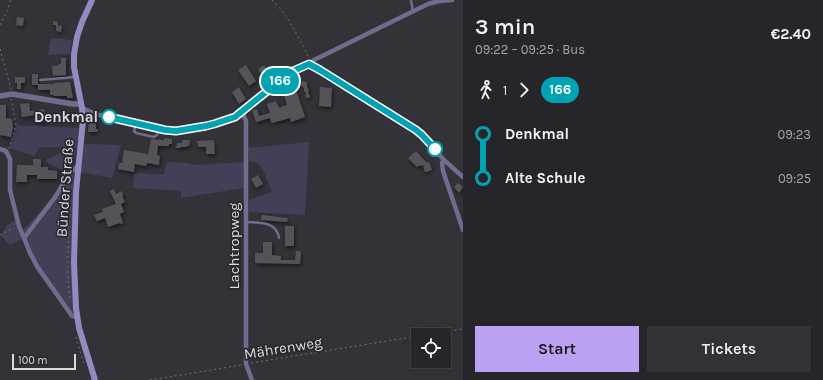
<!DOCTYPE html>
<meta charset="utf-8">
<style>
:root{--surface:#26262a;--page:#323236;--text:#f1f3f6;--muted:#a4a5a8;--line:#424347;--accent:#bca0f2}
body{margin:0;font-family:Karla,sans-serif;background:var(--page);color:var(--text);height:100vh;display:flex;flex-direction:column;font-size:15px;white-space:nowrap}
*{box-sizing:border-box;margin:0}
p{font-size:13px;color:var(--muted)}
.icon{flex:none;width:22px;height:22px;fill:none;stroke:currentColor;stroke-width:2;stroke-linecap:round;stroke-linejoin:round}
.map{position:relative;flex:1;overflow:hidden}
.details{display:flex;flex-direction:column;background:var(--surface);width:360px}
.details>*{flex:none}
.badge{padding:0 8px;border-radius:13px;font-size:14px;line-height:26px}
.tools{position:absolute;left:411px;top:328px;display:grid;gap:8px}
.tools a{display:grid;place-items:center;width:40px;height:40px;border-radius:0px;background:var(--surface);box-shadow:0 4px 16px #0002,0 0 0 1px var(--line);font-size:20px}
.scale{position:absolute;left:12px;bottom:10px;width:64px;box-sizing:border-box;padding-left:4px;border:2px solid #dbdbdf;border-top:0;font-size:11px;line-height:14px;white-space:nowrap;color:#dbdbdf;-webkit-text-stroke:3px #29282e;paint-order:stroke}
.map>.badge{position:absolute;translate:-50% -50%;box-shadow:0 0 0 2px #fff}
.legs{display:flex;align-items:center;gap:6px;height:44px;padding:0 12px;font-size:13px}
.legs p{margin-inline-start:auto}
.headline{display:flex;align-items:center;justify-content:space-between;height:68px;padding:0 12px}
h1{font-size:22px;font-weight:600;line-height:30px}
.cta{display:flex;gap:8px;margin-top:auto;padding:8px 12px}
.cta a{flex:1;height:46px;border-radius:0px;background:var(--accent);color:#111;font-size:16px;font-weight:600;line-height:46px;text-align:center}
.cta a+a{background:var(--page);color:var(--text)}
ul{padding:0 12px;list-style:none}
li{display:flex;align-items:center;gap:14px;height:44px;font-size:15px}
li i{display:grid;place-items:center;width:6px;height:100%;margin:0 5px;background:currentColor}
li i::after{content:'';width:10px;height:10px;margin:-5px;border:3px solid;border-radius:50%;background:var(--surface)}
li p{margin-inline-start:auto}
li:first-child i{background:linear-gradient(#0000 50%,currentColor 0)}
li:last-child i{background:linear-gradient(currentColor 50%,#0000 0)}
main{display:flex;flex:1;min-height:0}
.map>svg:first-child{display:block}
</style>
<main>
<div class="map">
<svg width="463" height="380" viewBox="0 0 463 380">
<defs>
<filter id="shadow"><feDropShadow dx="1" dy="2" stdDeviation="2" flood-color="#0009"/></filter>
</defs>
<rect width="100%" height="100%" fill="#333238"/>
<!-- green -->
<g fill="#424056">
<path d="M51,38L72,40L70,54L48,55Z"/>
<path d="M16,125L79,128L76,148L40,147L34,156L10,148Z"/>
<path d="M309,142L305,215L249,212V200L272,192L263,170L259,164L249,161L248,148Z"/>
<path d="M84,144L121,145L112,178L80,172Z"/>
<path d="M65,150H76L72,167L68,172L75,176L71,255L74,308L72,315L56,294L54,295L35,269L22,239L10,245L1,236L6,226L16,220L18,229L20,234C37,215 56,196 67,172L48,163L46,160Z"/>
<path d="M169,162L188,163L195,165L244,162V188L181,198V191L133,188L134,174L140,173L162,175L164,174L166,164Z"/>
</g>
<!-- building -->
<g fill="#545359" filter="url(#shadow)">
<path d="M17,17L24,18L23,26L16,25Z"/>
<path d="M53,21L58,22V25L62,26L61,32L56,31V25H53Z"/>
<path d="M61,58H66V75L53,76L52,66H58L57,65L61,64Z"/>
<path d="M246,65L256,81L249,86L238,70Z"/>
<path d="M264,65L268,71L262,75L258,69Z"/>
<path d="M32,74H38V84H54V83L70,82L73,98H67V96H54L53,95H50V90H38V85H32Z"/>
<path d="M15,77H25V83H21V89H17V83H15Z"/>
<path d="M304,81L307,83V87L309,90L308,93L310,96L309,98H307L305,96L306,93L304,91V88L301,85L302,82Z"/>
<path d="M294,84L305,117L291,122L290,118L272,123L271,122L270,118L256,122L252,110L257,109L259,116L270,113L267,104L276,101L279,108L287,105L282,88Z"/>
<path d="M239,87L246,99L239,104L232,92Z"/>
<path d="M320,87L332,88L331,107L319,106Z"/>
<path d="M29,103L30,111L44,109L47,121L37,123L36,115L22,117L20,104Z"/>
<path d="M0,105H6V118L12,119L13,127L11,137L0,135Z"/>
<path d="M58,112L65,113L64,118L53,117L54,113L58,114Z"/>
<path d="M96,118V129H98L97,132H88L89,121L93,120V119Z"/>
<path d="M164,138L172,139V144H169V146H158L157,155L160,156L159,165L147,163L146,166L135,164L134,172L118,169L119,163H122L124,150L148,154L151,139L164,140Z"/>
<path d="M182,140H190L189,146H187V147H181V148H176L177,143H182Z"/>
<path d="M214,140L215,154H206V147H198L197,141Z"/>
<path d="M416,151L426,162H429L432,170L425,172L423,165L421,166L420,165L417,167L408,158Z"/>
<path d="M33,159H41V167H48V170L57,171V179H37V175H27V182H16L17,165H33Z"/>
<path d="M258,175L263,184L256,188L251,179Z"/>
<path d="M458,183L463,187L459,193L454,187Z"/>
<path d="M114,189L116,194L122,191L123,196H122L125,202L121,204L124,212L120,214L123,223L120,224V223L108,227L105,218L97,221L94,215L103,212L102,209L116,204L110,191Z"/>
<path d="M262,215L288,218L287,222L261,220Z"/>
<rect x="285" y="226" width="9" height="20"/>
<path d="M263,242H272V255L281,256V260H295L296,251H301L300,264L255,263V253H263Z"/>
</g>
<g fill="none" stroke-linecap="round" stroke-linejoin="round">
<!-- path -->
<g stroke="#717075" stroke-width="1" stroke-dasharray="2 3" stroke-linecap="butt">
<path d="M272,0C289,16 299,39 309,58"/>
<path d="M0,25L7,11L11,0"/>
<path d="M0,49L11,89"/>
<path d="M9,149L16,125L11,99"/>
<path d="M0,235L14,228"/>
<path d="M70,298C67,282 68,265 68,248C69,229 68,210 71,191"/>
<path d="M425,335L463,329"/>
<path d="M76,337L84,364"/>
<path d="M251,363L418,336"/>
<path d="M150,380L242,365"/>
</g>
<!-- service -->
<g stroke="#6f6c8d" stroke-width="2.5">
<path d="M411,0L413,11"/>
<path d="M40,80L76,77"/>
<path d="M136,124L134,131L136,133L154,137L157,135L160,129"/>
<path d="M246,222C256,223 272,221 277,232C278,234 279,236 279,238"/>
</g>
<!-- minor -->
<g stroke="#6f6c8d" stroke-width="4.5">
<path d="M309,64L320,70L416,130L422,135L444,160L463,177"/>
<path d="M82,108L96,114L122,121L165,130L176,131L206,127L235,117L255,100L293,71L309,64L314,60L428,4L439,1L452,0"/>
<path d="M242,112L246,121V364L252,380"/>
<path d="M83,120L96,114"/>
<path d="M0,149L6,151L10,159V190L19,226L24,238"/>
<path d="M444,160L442,163L443,171L463,230"/>
<path d="M77,317L72,316L37,266L30,253L24,238L56,196L68,175L78,166"/>
</g>
<!-- tertiary -->
<path stroke="#6f6c8d" stroke-width="5.5" d="M0,96L12,94L73,104H81"/>
<!-- secondary -->
<path stroke="#918bc0" stroke-width="6" d="M92,0L82,22L77,37L74,54V67L82,108L83,120L76,192L74,262L76,308L79,328L95,380"/>
</g>
<g fill="none" stroke-linecap="round" stroke-linejoin="round">
<!-- line-1 casing -->
<g stroke="#fff" stroke-width="9">
<path id="line-1" d="M109,117L165,130L176,131L206,126L214,124L235,117L256,100L285,77L293,71L309,64L320,70L416,130L422,135L435,149"/>
</g>
<!-- line-1 -->
<use href="#line-1" stroke="#00a3b4" stroke-width="6"/>
</g>
<!-- markers -->
<g fill="#fff" stroke="#00a3b4" stroke-width="2">
<circle cx="109" cy="117" r="7"/>
<circle cx="435" cy="149" r="7"/>
</g>
<g text-anchor="middle" stroke-width="3.5" stroke-linejoin="round" paint-order="stroke">
<!-- stop labels -->
<g font-size="15" font-weight="bold" fill="#dbdbdf" stroke="#29282e" text-anchor="end">
<text x="98" y="122">Denkmal</text>
</g>
<!-- street labels -->
<g font-size="15" fill="#dbdbdf" stroke="#29282e">
<text transform="translate(65 188) rotate(-86)" y="5">Bünder Straße</text>
<text transform="translate(234 246) rotate(-90)" y="5">Lachtropweg</text>
<text transform="translate(283 348) rotate(-9)" y="5">Mährenweg</text>
</g>
</g>
</svg>
<div class="tools">
<a><svg class="icon" aria-label="locate" viewBox="0 0 24 24"><circle cx="12" cy="12" r="6"/><path d="M12 2v4M12 18v4M2 12h4M18 12h4"/></svg></a>
</div>
<div class="scale">100 m</div>
<b class="badge" style="left:280px;top:81px;background:#00a3b4;color:#fff">166</b>
</div>
<section class="details">
<div class="headline"><div><h1>3 min</h1><p>09:22 – 09:25 · Bus</p></div><b>€2.40</b></div>
<div class="legs"><svg class="icon" aria-label="walk" viewBox="0 0 24 24"><circle cx="13" cy="4" r="2"/><path d="M13 8l-2 6 4 7M11 14l-3 7M7 12l3-4h3l4 4"/></svg>1<svg class="icon" aria-label="forward" viewBox="0 0 24 24"><path d="M9 5l7 7-7 7"/></svg><b class="badge" style="background:#00a3b4;color:#fff">166</b></div>
<ul>
<li><i style="color:#00a3b4"></i><b>Denkmal</b><p>09:23</p></li>
<li><i style="color:#00a3b4"></i><b>Alte Schule</b><p>09:25</p></li>
</ul>
<div class="cta"><a>Start</a><a>Tickets</a></div>
</section>
</main>
